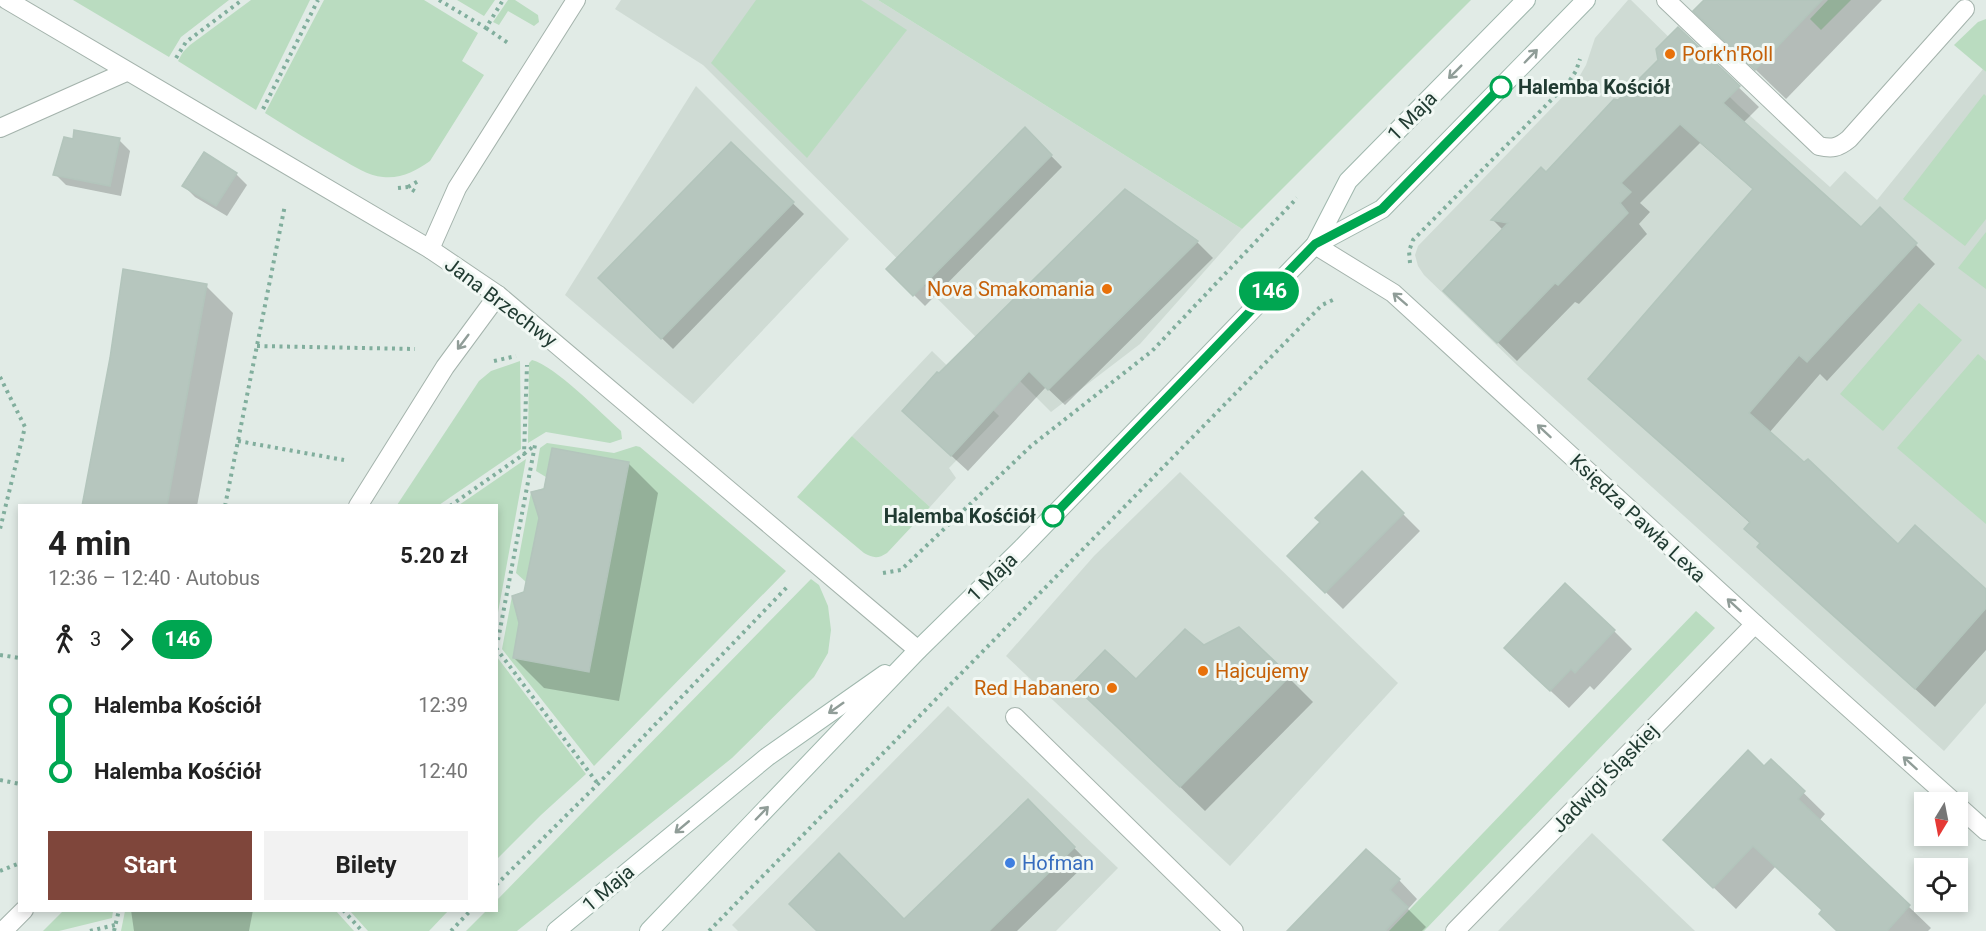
<!DOCTYPE html>
<html lang="pl">
<meta charset="utf-8">
<style>
:root{--surface:#fff;--page:#f2f2f2;--text:#222;--muted:#767676;--accent:#7f463b}
body{margin:0;font-family:Roboto,sans-serif;background:var(--page);color:var(--text);height:100vh;display:flex;flex-direction:column;font-size:22px;white-space:nowrap}
*{box-sizing:border-box;margin:0}
p{font-size:20px;color:var(--muted)}
.icon{flex:none;width:33px;height:33px;fill:none;stroke:currentColor;stroke-width:2;stroke-linecap:round;stroke-linejoin:round}
.map{position:relative;flex:1;overflow:hidden}
.side{position:absolute;left:18px;top:504px;width:480px;height:408px;display:flex;flex-direction:column;background:var(--surface);border-radius:0px;box-shadow:0 3px 9px #0003}
.side>*{flex:none}
.badge{padding:0 12px;border-radius:20px;font-size:21px;line-height:39px}
.needle{width:39px;rotate:190deg}
.tools{position:absolute;left:1914px;top:792px;display:grid;gap:12px}
.tools a{display:grid;place-items:center;width:54px;height:54px;border-radius:0px;background:var(--surface);box-shadow:0 3px 9px #0003;font-size:30px}
.map>.badge{position:absolute;translate:-50% -50%;box-shadow:0 0 0 3px #fff}
.legs{display:flex;align-items:center;gap:9px;height:66px;padding:0 30px;font-size:20px}
.legs p{margin-inline-start:auto}
.overview{display:flex;align-items:center;justify-content:space-between;height:102px;padding:0 30px}
h1{font-size:33px;font-weight:700;line-height:45px}
.button{display:flex;gap:12px;margin-top:auto;padding:12px 30px}
.button a{flex:1;height:69px;border-radius:0px;background:var(--accent);color:#fff;font-size:24px;font-weight:700;line-height:69px;text-align:center}
.button a+a{background:var(--page);color:var(--text)}
ul{padding:0 30px;list-style:none}
li{display:flex;align-items:center;gap:21px;height:66px;font-size:22px}
li i{display:grid;place-items:center;width:9px;height:100%;margin:0 8px;background:currentColor}
li i::after{content:'';width:15px;height:15px;margin:-8px;border:4px solid;border-radius:50%;background:var(--surface)}
li p{margin-inline-start:auto}
li:first-child i{background:linear-gradient(#0000 50%,currentColor 0)}
li:last-child i{background:linear-gradient(currentColor 50%,#0000 0)}
.map>svg:first-child{display:block}
</style>
<div class="map">
<svg width="1986" height="931" viewBox="0 0 1986 931">
<rect width="100%" height="100%" fill="#e1ebe6"/>
<!-- built -->
<g fill="#cfdbd4">
<path d="M621,0H878L1242,229L1140,344L1051,412L703,65L615,9Z"/>
<path d="M1628,0H1631L1738,105L1830,187L1845,171L1877,200L1983,69L1986,72V703L1944,751L1517,365L1424,275L1418,266L1415,255L1418,246L1575,84L1586,65L1595,38Z"/>
<path d="M696,86L849,239L693,404L565,295Z"/>
<path d="M932,351L999,416L949,468L956,478L930,507L852,436Z"/>
<path d="M1180,472L1398,683L1230,866L1006,656L1094,556Z"/>
<path d="M948,706L1118,868L1056,931H738L732,925Z"/>
<path d="M1592,833L1695,931H1498Z"/>
</g>
<!-- green -->
<g fill="#badcc0">
<path d="M73,0H229L181,37L169,57Z"/>
<path d="M251,0H310L256,110L178,61L183,52L190,45Z"/>
<path d="M324,0H424L478,33L462,61L484,75L430,161C416,171 401,179 383,177C368,176 354,166 341,159C315,144 290,129 265,113Z"/>
<path d="M457,0H495L484,16Z"/>
<path d="M508,0H515L538,15L539,22L534,26L508,11L499,25L493,22Z"/>
<path d="M756,0H861L907,30L807,158L711,63Z"/>
<path d="M878,0H1471L1242,229Z"/>
<path d="M1828,0H1851L1821,30L1810,19Z"/>
<path d="M1986,19V72L1954,45L1978,22Z"/>
<path d="M1984,94L1986,96V219L1965,246L1903,199Z"/>
<path d="M1986,232V289L1958,268Z"/>
<path d="M1919,303L1962,340L1883,431L1840,394Z"/>
<path d="M1978,354L1986,361V524L1897,448Z"/>
<path d="M532,360C555,366 601,413 621,431L622,439L610,443L546,432L528,443L529,363Z"/>
<path d="M520,361L521,449L439,505H397L479,381L491,371Z"/>
<path d="M852,436L930,507L887,553C878,559 873,558 864,553L797,497Z"/>
<path d="M547,443L614,453L636,446L640,447L786,571L594,766L502,649L512,596L525,591L526,582L516,573L531,492L544,488L546,477L536,471L540,448Z"/>
<path d="M526,459L497,618L496,506L459,505Z"/>
<path d="M811,579L819,585L828,606L831,630L828,653L814,677L732,758L517,931H466L486,911L496,910L497,900Z"/>
<path d="M1696,611L1715,628L1424,931H1389Z"/>
<path d="M497,657L586,774L541,815L497,859Z"/>
<path d="M63,911V910L113,911L112,918L59,931H43Z"/>
<path d="M125,911H336L354,931H121Z"/>
<path d="M350,911H448L429,931H368Z"/>
</g>
<!-- shadow -->
<g fill="#0003">
<path d="M1707,0H1882L1786,99L1726,41Z"/>
<path d="M1678,29L1759,107L1743,123L1862,229L1880,209L1935,264L1827,381L1820,374L1769,433L1898,546L1986,591V650L1935,707L1779,566L1759,547L1761,544L1746,529L1751,524L1590,379L1754,190L1700,143L1640,203L1650,212L1639,224L1647,234L1579,304L1575,302L1517,361L1445,291L1503,230L1493,220L1546,174L1660,60Z"/>
<path d="M1025,129L1062,167L925,306L888,269Z"/>
<path d="M74,140H119L130,151L121,196L66,185L55,174Z"/>
<path d="M731,144L804,214L673,349L600,278Z"/>
<path d="M236,174L247,185L227,216L195,197L184,186Z"/>
<path d="M1197,242L1213,258L1065,405L1046,387L968,471L920,427L939,375Z"/>
<path d="M206,286L233,313L197,506H83Z"/>
<path d="M628,463L658,493L619,701L544,688L514,658L540,518Z"/>
<path d="M1362,473L1420,531L1343,609L1289,556L1322,522Z"/>
<path d="M1239,628L1313,702L1205,811L1099,708L1136,681Z"/>
<path d="M1614,631L1632,649L1594,690L1590,686L1569,708L1524,666Z"/>
<path d="M1771,761L1825,814L1819,821L1931,928L1928,931H1838L1823,911L1776,866L1736,909L1687,862Z"/>
<path d="M1028,801L1088,862L1017,931H819L904,921Z"/>
<path d="M1399,880L1417,899L1408,909L1426,927L1422,931H1297Z"/>
<path d="M131,910H253L249,931H134Z"/>
</g>
<!-- building -->
<g fill="#b6c6be" stroke="#b3c5bc" stroke-width="1.5">
<path d="M1704,0H1822L1755,70L1693,11Z"/>
<path d="M1678,27L1740,86L1723,103L1861,227L1880,207L1917,243L1807,362L1799,355L1749,413L1804,462L1808,459L1898,544L1915,525L1986,589V608L1915,689L1757,547L1760,543L1744,529L1750,522L1588,379L1753,189L1680,124L1621,183L1631,192L1620,203L1628,213L1558,285L1555,283L1497,343L1443,291L1508,223L1491,220L1541,167L1546,172L1614,99L1618,100L1658,60L1656,49Z"/>
<path d="M1025,127L1052,155L913,296L886,269Z"/>
<path d="M74,130L120,138L110,186L53,175L64,137L73,139Z"/>
<path d="M731,142L794,202L661,339L598,278Z"/>
<path d="M204,152L237,173L216,206L182,186Z"/>
<path d="M1125,189L1198,241L1048,390L1029,371L951,456L902,411L937,372L939,373Z"/>
<path d="M123,269L207,284L167,506H82L110,358Z"/>
<path d="M552,448L629,462L589,672L513,658L519,623L512,596L524,592L539,518L531,492L544,489Z"/>
<path d="M1362,471L1404,513L1325,593L1287,556L1320,522L1315,518Z"/>
<path d="M1565,583L1615,630L1575,673L1571,669L1550,691L1504,648Z"/>
<path d="M1239,627L1290,676L1180,787L1072,684L1105,650L1136,679L1185,629L1204,645Z"/>
<path d="M1748,750L1764,766L1771,759L1805,791L1798,799L1910,905L1887,931H1837L1819,914L1822,910L1753,846L1713,888L1663,840Z"/>
<path d="M1028,799L1075,847L989,931H817L789,904L839,853L904,919Z"/>
<path d="M1366,849L1400,879L1390,890L1408,907L1385,931H1287Z"/>
</g>
<g fill="none" stroke-linecap="round" stroke-linejoin="round">
<!-- lane casing -->
<g stroke="#a4b3ac" stroke-width="20">
<g id="lane">
<path d="M1666,0L1819,146C1832,149 1838,148 1849,139L1965,9"/>
<path d="M1015,717L1234,931"/>
</g>
</g>
<!-- street casing -->
<g stroke="#a4b3ac" stroke-width="20">
<g id="street">
<path d="M7,0L430,249L498,295L918,650"/>
<path d="M0,128L126,72"/>
<path d="M1315,245L1393,293L1755,624L1954,802"/>
<path d="M430,249L457,188L576,0"/>
<path d="M358,506L445,367L498,295"/>
<path d="M1958,806L1986,831"/>
<path d="M3,931L24,910"/>
<path d="M1455,931L1755,624"/>
</g>
</g>
<!-- secondary casing -->
<g stroke="#9fb7ad" stroke-width="20">
<g id="secondary">
<path d="M1315,245L1382,209L1586,0"/>
<path d="M556,931L767,757L885,674"/>
<path d="M649,931L918,650L1020,550L1315,245L1348,181L1526,0"/>
</g>
</g>
<!-- path -->
<g stroke="#81ae9d" stroke-width="4" stroke-dasharray="3 4.5" stroke-linecap="butt">
<path d="M439,0L486,28L503,0"/>
<path d="M486,28L508,43"/>
<path d="M176,58L186,42L242,0"/>
<path d="M263,109L318,0"/>
<path d="M408,187L420,180"/>
<path d="M398,188L408,187L416,192"/>
<path d="M1410,263L1409,251L1413,240L1568,83L1576,71L1580,59"/>
<path d="M257,346L415,349"/>
<path d="M494,361L516,356"/>
<path d="M0,377L25,427L0,529"/>
<path d="M238,441L344,460"/>
<path d="M225,506L285,205"/>
<path d="M450,506L524,454"/>
<path d="M883,573L901,570L1031,446L1152,351L1297,198"/>
<path d="M498,640L535,445L524,454L527,365"/>
<path d="M496,648L598,784"/>
<path d="M0,655L20,658"/>
<path d="M0,780L20,784"/>
<path d="M0,871L20,863"/>
<path d="M496,885L598,784L789,585"/>
<path d="M343,910L362,931"/>
<path d="M90,931L115,925"/>
<path d="M114,931L119,910"/>
<path d="M451,931L471,910"/>
<path d="M709,931L1322,305L1335,299"/>
</g>
<!-- lane -->
<use href="#lane" stroke="#fff" stroke-width="18"/>
<!-- street -->
<use href="#street" stroke="#fff" stroke-width="18"/>
<!-- secondary -->
<use href="#secondary" stroke="#fff" stroke-width="18"/>
</g>
<!-- one-way arrows -->
<defs><path id="oneway-shaft" d="M-6 0H5M1.5-3L5.5 0L1.5 3" fill="none" stroke-width="1.6" stroke-linecap="round" stroke-linejoin="round" transform="scale(1.5)"/></defs>
<g stroke="#909d98">
<use href="#oneway-shaft" transform="translate(1531 56) rotate(-46)"/>
<use href="#oneway-shaft" transform="translate(1455 72) rotate(135)"/>
<use href="#oneway-shaft" transform="translate(1400 299) rotate(-139)"/>
<use href="#oneway-shaft" transform="translate(463 342) rotate(127)"/>
<use href="#oneway-shaft" transform="translate(1544 431) rotate(-137)"/>
<use href="#oneway-shaft" transform="translate(1734 605) rotate(-138)"/>
<use href="#oneway-shaft" transform="translate(836 708) rotate(145)"/>
<use href="#oneway-shaft" transform="translate(1910 763) rotate(-138)"/>
<use href="#oneway-shaft" transform="translate(762 813) rotate(-46)"/>
<use href="#oneway-shaft" transform="translate(682 827) rotate(140)"/>
</g>
<g fill="none" stroke-linecap="round" stroke-linejoin="round">
<!-- line-1 casing -->
<g stroke="#fff" stroke-width="14">
<path id="line-1" d="M1053,516L1315,244L1382,209L1501,87"/>
</g>
<!-- line-1 -->
<use href="#line-1" stroke="#00a651" stroke-width="9"/>
</g>
<!-- markers -->
<g fill="#e8710a" stroke="#f1f8f4" stroke-width="2">
<circle cx="1670" cy="54" r="6"/>
<circle cx="1107" cy="289" r="6"/>
<circle cx="1203" cy="671" r="6"/>
<circle cx="1112" cy="688" r="6"/>
</g>
<g fill="#fff" stroke="#00a651" stroke-width="3">
<circle cx="1501" cy="87" r="10"/>
<circle cx="1053" cy="516" r="10"/>
</g>
<circle fill="#3f7fe0" stroke="#f1f8f4" stroke-width="2" cx="1010" cy="863" r="6"/>
<g text-anchor="middle" stroke-width="6" stroke-linejoin="round" paint-order="stroke">
<!-- food labels -->
<g font-size="20" fill="#c56008" stroke="#f1f8f4" text-anchor="start">
<text x="1682" y="61">Pork'n'Roll</text>
<text x="1095" y="296" text-anchor="end">Nova Smakomania</text>
<text x="1215" y="678">Hajcujemy</text>
<text x="1100" y="695" text-anchor="end">Red Habanero</text>
</g>
<!-- stop labels -->
<g font-size="20" font-weight="bold" fill="#213b32" stroke="#f1f8f4" text-anchor="start">
<text x="1518" y="94">Halemba Kościół</text>
<text x="1036" y="523" text-anchor="end">Halemba Kośćiół</text>
</g>
<!-- street labels -->
<g font-size="20" fill="#213b32" stroke="#f1f8f4">
<text transform="translate(1412 116) rotate(-45)" y="7">1 Maja</text>
<text transform="translate(501 302) rotate(37)" y="7">Jana Brzechwy</text>
<text transform="translate(1638 518) rotate(43)" y="7">Księdza Pawła Lexa</text>
<text transform="translate(992 577) rotate(-44)" y="7">1 Maja</text>
<text transform="translate(1605 778) rotate(-46)" y="7">Jadwigi Śląskiej</text>
<text transform="translate(608 888) rotate(-40)" y="7">1 Maja</text>
</g>
<!-- shop labels -->
<g font-size="20" fill="#366cbe" stroke="#f1f8f4" text-anchor="start">
<text x="1022" y="870">Hofman</text>
</g>
</g>
</svg>
<div class="tools">
<a><svg class="needle" viewBox="-14 -14 28 28"><path d="M0-13l5 13h-10z" fill="#e53935"/><path d="M0 13l5-13h-10z" fill="#767676"/></svg></a>
<a><svg class="icon" aria-label="locate" viewBox="0 0 24 24"><circle cx="12" cy="12" r="6"/><path d="M12 2v4M12 18v4M2 12h4M18 12h4"/></svg></a>
</div>
<b class="badge" style="left:1269px;top:291px;background:#00a651;color:#fff">146</b>
<section class="side">
<div class="overview"><div><h1>4 min</h1><p>12:36 – 12:40 · Autobus</p></div><b>5.20 zł</b></div>
<div class="legs"><svg class="icon" aria-label="walk" viewBox="0 0 24 24"><circle cx="13" cy="4" r="2"/><path d="M13 8l-2 6 4 7M11 14l-3 7M7 12l3-4h3l4 4"/></svg>3<svg class="icon" aria-label="forward" viewBox="0 0 24 24"><path d="M9 5l7 7-7 7"/></svg><b class="badge" style="background:#00a651;color:#fff">146</b></div>
<ul>
<li><i style="color:#00a651"></i><b>Halemba Kościół</b><p>12:39</p></li>
<li><i style="color:#00a651"></i><b>Halemba Kośćiół</b><p>12:40</p></li>
</ul>
<div class="button"><a>Start</a><a>Bilety</a></div>
</section>
</div>
